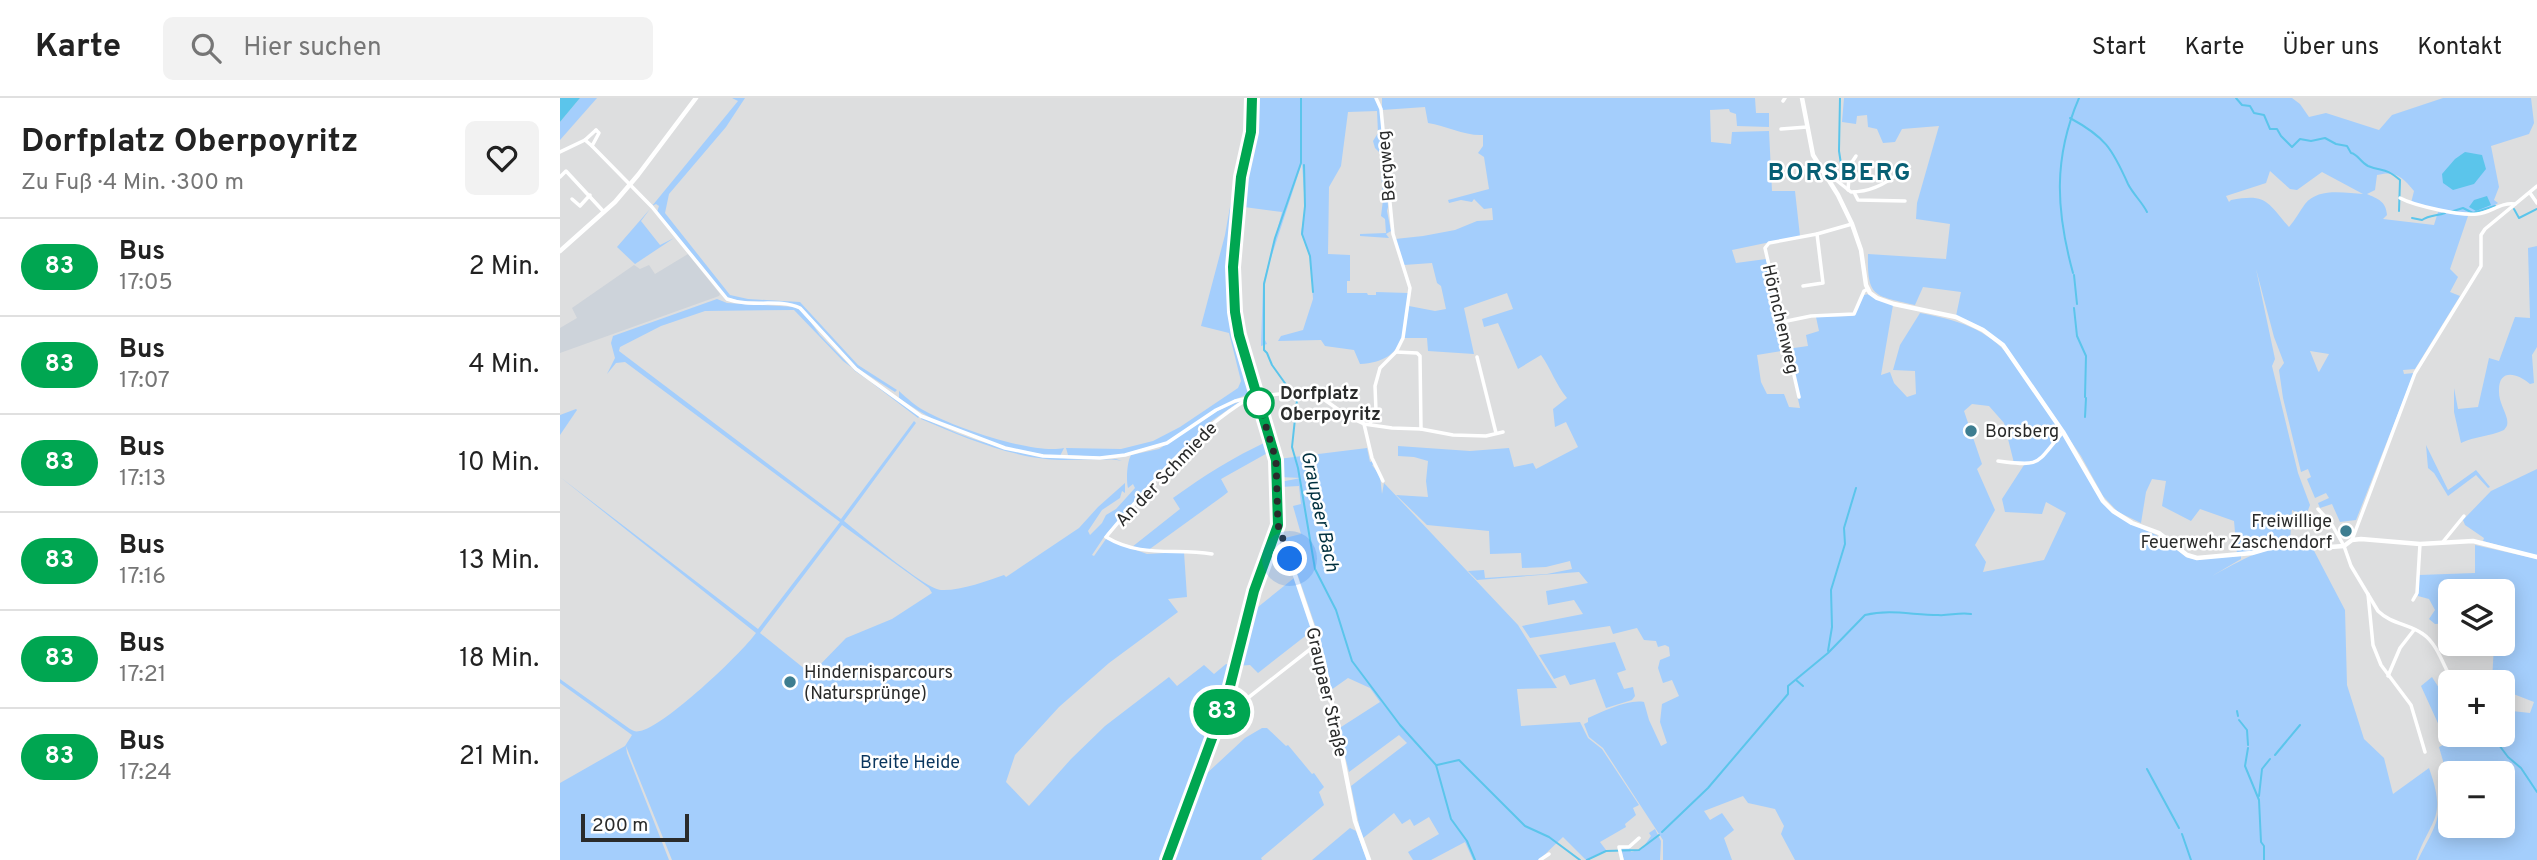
<!DOCTYPE html>
<html lang="de">
<meta charset="utf-8">
<style>
:root{--surface:#fff;--page:#f2f2f2;--text:#222;--muted:#767676;--line:#e0e0e0}
body{margin:0;font-family:Overpass,sans-serif;background:var(--page);color:var(--text);height:100vh;display:flex;flex-direction:column;font-size:26px;white-space:nowrap}
*{box-sizing:border-box;margin:0}
p{font-size:23px;color:var(--muted)}
.icon{flex:none;width:38px;height:38px;fill:none;stroke:currentColor;stroke-width:2;stroke-linecap:round;stroke-linejoin:round}
.map{position:relative;flex:1;overflow:hidden}
.side{display:flex;flex-direction:column;background:var(--surface);width:560px}
.side>*{flex:none}
.badge{padding:0 14px;border-radius:23px;font-size:24px;line-height:46px}
.tools{position:absolute;left:1878px;top:481px;display:grid;gap:14px}
.tools a{display:grid;place-items:center;width:77px;height:77px;border-radius:10px;background:var(--surface);box-shadow:0 4px 18px #0003;font-size:35px}
.scale{position:absolute;left:21px;bottom:18px;width:108px;box-sizing:border-box;padding-left:7px;border:4px solid #2a2b2b;border-top:0;font-size:19px;line-height:24px;white-space:nowrap;color:#2a2b2b;-webkit-text-stroke:5px #fff;paint-order:stroke}
.you{position:absolute;width:35px;height:35px;margin:-18px;border:5px solid #fff;border-radius:50%;background:#1a73e8;box-shadow:0 0 0 10px #1a73e833}
.map>.badge{position:absolute;translate:-50% -50%;box-shadow:0 0 0 4px #fff}
.round{display:grid;place-items:center;flex:none;width:74px;height:74px;border-radius:10px;background:var(--page)}
.head{display:flex;align-items:center;justify-content:space-between;height:119px;padding:0 21px}
h1{font-size:33px;font-weight:700;line-height:52px}
ul{padding:0;list-style:none}
li{display:flex;align-items:center;gap:21px;height:98px;padding:0 21px;border-top:2px solid var(--line)}
li div{flex:1}
li b{display:block;font-size:26px}
li em{font-style:normal}
li .badge{min-width:77px;font-weight:700;text-align:center}
header{display:flex;align-items:center;gap:42px;box-sizing:border-box;height:98px;padding:0 35px;background:var(--surface);border-bottom:2px solid var(--line)}
header strong{font-size:33px}
nav{display:flex;gap:38px;margin-inline-start:auto;font-size:24px}
.search{width:490px;height:63px;background:var(--page);display:flex;align-items:center;gap:18px;box-sizing:border-box;padding:0 24px;border-radius:10px;color:var(--muted);font-size:26px}
main{display:flex;flex:1;min-height:0}
.map>svg:first-child{display:block}
</style>
<header>
<strong>Karte</strong>
<div class="search"><svg class="icon" aria-label="search" viewBox="0 0 24 24"><circle cx="10" cy="10" r="6"/><path d="M15 15l6 6"/></svg>Hier suchen</div>
<nav><a>Start</a><a>Karte</a><a>Über uns</a><a>Kontakt</a></nav>
</header>
<main>
<section class="side">
<div class="head"><div><h1>Dorfplatz Oberpoyritz</h1><p>Zu Fuß · 4 Min. · 300 m</p></div><a class="round"><svg class="icon" aria-label="heart" viewBox="0 0 24 24"><path d="M12 20l-8-8c-3-5 5-10 8-4 3-6 11-1 8 4z"/></svg></a></div>
<ul>
<li><span class="badge" style="background:#00a651;color:#fff">83</span><div><b>Bus</b><p>17:05</p></div><em>2 Min.</em></li>
<li><span class="badge" style="background:#00a651;color:#fff">83</span><div><b>Bus</b><p>17:07</p></div><em>4 Min.</em></li>
<li><span class="badge" style="background:#00a651;color:#fff">83</span><div><b>Bus</b><p>17:13</p></div><em>10 Min.</em></li>
<li><span class="badge" style="background:#00a651;color:#fff">83</span><div><b>Bus</b><p>17:16</p></div><em>13 Min.</em></li>
<li><span class="badge" style="background:#00a651;color:#fff">83</span><div><b>Bus</b><p>17:21</p></div><em>18 Min.</em></li>
<li><span class="badge" style="background:#00a651;color:#fff">83</span><div><b>Bus</b><p>17:24</p></div><em>21 Min.</em></li>
</ul>
</section>
<div class="map">
<svg width="1977" height="762" viewBox="0 0 1977 762">
<rect width="100%" height="100%" fill="#dddedf"/>
<!-- built -->
<path fill="#cdd3da" d="M128,156L160,196L159,198L0,255V230L17,220L12,210L74,167L80,171L89,167L95,176Z"/>
<!-- green -->
<g fill="#a4cefc" fill-rule="evenodd">
<path d="M20,0H37L0,42V24Z"/>
<path d="M172,0H185L166,29L109,96L105,115L170,197L188,201L240,204L298,267L337,292L335,294L297,270L240,208L224,205L180,203L166,199L97,114L99,108L96,106L92,108L178,3Z"/>
<path d="M685,0H690L689,33L680,77L671,179L673,215L693,294L674,302L606,344L564,356L540,359L508,357L506,350L561,351L593,343L620,329L678,290L681,283L669,235L641,228L665,137L684,31Z"/>
<path d="M693,0H815L820,12L825,56L822,57L823,64H825L828,109L827,113L831,133L826,136L829,140L800,138V136L826,135L825,121L821,118L823,102L820,55L815,50L813,43L818,35L817,13L788,14L781,68L769,89L768,156L790,157V183H787V195H807L808,197H816V194L848,195C843,233 848,263 800,266L794,252L765,248L761,242L718,243L721,238L743,232L753,201L750,159L741,135L745,109L742,65L709,166L704,186L705,242L707,246L701,248L703,186L722,114L684,109L682,118L680,117Z"/>
<path d="M822,0H1195L1196,15H1209V29L1177,28L1176,16L1170,14L1169,11L1150,12L1151,44L1171,46L1172,34L1209,33L1212,93H1235L1240,138L1172,152L1176,165L1206,161L1227,251L1248,248L1246,237L1259,233L1256,219L1293,218L1304,197L1309,196L1333,207L1321,277L1330,274L1334,285L1347,299L1356,296L1355,273L1333,272L1340,247L1360,215C1397,222 1427,230 1451,260L1504,338L1543,406L1574,427L1596,437L1628,460L1636,461L1681,458V461L1652,478C1681,463 1716,440 1751,447L1785,512L1787,587L1804,641L1824,660L1833,696L1869,670C1887,721 1872,718 1856,762H1235L1221,736L1224,728L1215,711L1188,705L1183,698L1144,713L1150,722L1162,715L1174,732L1164,740L1172,762H1103V742L1043,650L1029,639L1024,626L1028,624V620C1044,613 1068,601 1084,604L1089,622L1101,648L1107,645L1100,624L1102,606L1119,598L1112,582L1103,585L1098,570L1100,562L1110,558L1109,549L1105,547L1098,549L1096,543L1084,542L1077,530L1053,536L1050,528L970,540L962,528L1023,516L1014,502L988,507L986,493L1028,485L1019,474L917,482L908,473L924,472L925,480L987,476L1012,471L1010,463L986,469L962,470L961,455L930,456L929,433L867,427L836,397L868,399L866,383L868,363L854,359L838,358V348L910,353L949,350L954,369L973,365L976,371L1018,349L1006,324L995,329L993,311L1007,300C996,287 991,271 981,257L958,271L938,225L924,229L922,221L953,211L947,195L904,210L914,256L868,253L867,240H844L849,208L875,213L886,211L881,188L877,185L872,165L844,167L835,141L863,138L895,132L917,123L933,122L932,110L924,111L914,101L912,104L901,102L889,105L888,102L929,91L924,59L918,55L923,48V37C905,38 886,28 868,25L865,9L822,12ZM1227,252L1240,310L1229,309L1224,296H1207L1201,284L1197,257ZM1412,306L1429,308L1444,325L1454,365L1464,367L1442,401L1445,414L1482,416L1486,404L1506,415L1484,462L1423,474L1426,464L1415,447L1435,412L1417,371L1422,366L1404,313Z"/>
<path d="M1284,0H1732L1740,6L1749,19L1766,15L1819,32L1832,17L1883,0H1971L1974,25L1969,36L1931,48L1939,89L1934,102L1938,105C1912,123 1880,111 1851,105L1854,93C1843,79 1835,72 1817,77L1815,92L1807,96C1818,101 1826,103 1827,117L1823,121L1874,127L1878,114L1908,118L1890,171L1898,179L1890,194L1900,198L1855,271L1843,272L1844,276L1854,275L1796,422L1780,424L1772,406L1760,410L1758,405L1769,400L1766,395L1755,400L1747,381L1751,379L1748,371L1741,374L1723,300L1719,272L1724,265L1714,239L1696,171L1715,261L1712,268L1738,375L1750,407L1747,415L1742,417L1732,412L1730,444L1677,456L1674,423L1640,411L1631,423L1602,408L1606,383L1592,381L1586,394L1581,425L1558,414L1543,398L1521,358L1444,246L1423,230L1396,218L1401,194L1363,189L1355,207C1315,197 1307,201 1308,156L1386,161L1390,126L1356,121L1357,105L1379,28L1342,31L1335,44L1323,45L1317,31L1308,29L1307,17L1297,18L1296,26L1282,24ZM1710,73L1730,91L1737,92L1762,74L1803,96C1786,95 1758,89 1745,106C1740,113 1735,122 1729,129C1707,104 1707,95 1671,102L1669,104L1666,98L1706,85ZM1750,253L1769,256L1759,274L1758,273Z"/>
<path d="M90,111L81,123L100,147L114,140L75,166L57,149Z"/>
<path d="M1977,148V249L1972,257L1974,285L1970,286C1957,275 1938,270 1939,294C1939,304 1945,312 1947,321C1948,327 1947,328 1944,332C1929,339 1915,338 1901,345L1894,314V290L1898,311L1918,309L1929,260L1939,263L1955,219L1970,220L1968,150Z"/>
<path d="M157,201L167,205L236,209L242,212L260,237L295,273L360,318L358,320L283,263L234,212L145,213L101,228L60,249L59,253L281,421L354,323L356,325L284,423C299,435 367,492 381,492C400,493 427,483 444,477L446,479L519,430L538,409L565,385V395L562,393L560,400L542,412L528,433L530,437L542,425L546,417L556,411L575,390L573,386L568,390C566,382 567,364 571,357L599,351L657,313L682,302L650,324L544,439L532,457L534,458L546,441L587,456L624,454L627,499L608,501L618,514L549,565L499,609L455,657L446,684L469,708L511,661L545,628L609,579L617,588L644,567L654,576L666,566L673,568L665,599L605,762H112L66,648L67,655L109,762H0V685L65,648L72,637L0,585V581L70,631C74,633 75,634 80,633C104,629 181,556 196,535L0,379L198,531L280,424L65,264L56,265L47,276L55,260L51,245L53,238ZM282,427L369,490L372,495L332,521L286,540L251,576L200,535Z"/>
<path d="M339,293C347,300 355,308 365,313C393,329 474,357 504,350L500,358C443,354 384,332 339,300Z"/>
<path d="M16,311L17,312L0,337V317Z"/>
<path d="M362,319C422,350 488,364 556,361L562,363C541,359 510,364 486,361C442,356 401,338 361,321Z"/>
<path d="M708,343L711,353L661,381L668,394L663,398L587,453L572,449L620,411L613,400C645,377 672,360 708,343Z"/>
<path d="M1866,347L1888,392L1916,372L1930,389L1928,390L1916,377L1888,398L1874,375L1868,370Z"/>
<path d="M807,350L810,364L813,363L814,366L812,367L820,378L822,396L824,385L958,527L997,590L957,591L961,628L1020,624L1028,640L1042,651L1079,707L1073,710L1076,717L1065,726L1066,729L1040,744L1046,752L1026,762L1003,739L979,762H913L905,744L871,762H853L848,754L879,736L869,719L854,728L850,721L842,726L834,715L802,741L791,688L847,645L839,637L789,674L778,631L820,604L810,590L788,580L771,592L756,530L725,440L741,436L733,408L741,406L739,388L720,389V384L741,380L720,379L718,361Z"/>
<path d="M1977,371V458L1923,443L1924,440L1905,427L1903,422L1931,393Z"/>
<path d="M1915,447L1977,461V762H1858C1871,734 1883,723 1878,690L1890,699V728H1942V676H1890V687L1879,649L1887,645L1861,588L1872,579L1884,598L1890,597V637L1947,636L1943,612L1970,615L1974,604L1943,592L1942,584H1932L1934,546H1942V494H1890V525L1875,526L1869,521L1875,512L1869,501L1858,498L1859,477L1915,475Z"/>
<path d="M734,480L753,532L698,575L690,567L676,568L690,512L693,513Z"/>
<path d="M1055,544L1066,572L1057,575L1064,591L1073,589L1075,598L1072,602L1046,610L1035,581L1010,587L1005,577L994,581L979,557Z"/>
<path d="M702,630H707L726,648L728,647L752,676L754,675L764,689L759,694L764,707L701,760L702,762H609L640,678L645,677L685,640Z"/>
<path d="M790,730L796,733L807,762H752Z"/>
<path d="M1095,731L1101,743L1100,762H1064L1061,751L1070,750L1071,754L1082,751L1091,738L1089,735Z"/>
</g>
<!-- water -->
<g fill="#5bc5eb">
<path d="M0,0H20L0,24Z"/>
<path d="M1905,54L1922,57L1926,71L1914,86L1893,92L1883,85L1882,76L1895,61Z"/>
<path d="M1927,98L1931,107L1916,113L1909,109L1914,102Z"/>
</g>
<g fill="none" stroke-linecap="round" stroke-linejoin="round">
<!-- stream -->
<g stroke="#5bc5eb" stroke-width="2">
<path d="M741,0V65L715,140L704,186V252L707,255L712,267L737,302L732,349L738,370L755,471L776,512L792,563L840,627L876,667L891,721L907,743L915,762"/>
<path d="M1280,0L1279,53L1281,66"/>
<path d="M1676,0L1682,7L1690,8L1694,15L1704,17L1710,31H1717L1721,38L1732,49L1740,41L1751,43L1765,40L1776,46L1787,48L1791,55C1798,56 1800,64 1808,68C1823,74 1825,69 1840,82L1839,113"/>
<path d="M1510,20C1545,39 1552,50 1568,86C1573,96 1582,104 1587,114"/>
<path d="M744,67L745,108L742,136L750,158L753,194"/>
<path d="M1954,111L1959,120L1977,111"/>
<path d="M1890,114L1903,110L1913,115L1935,108"/>
<path d="M1852,120L1862,122C1869,117 1877,118 1885,115"/>
<path d="M1513,175C1496,113 1493,60 1519,0"/>
<path d="M1514,177L1517,206"/>
<path d="M1514,210L1517,238L1526,258L1525,299"/>
<path d="M1525,319L1526,300"/>
<path d="M1268,553L1272,529L1271,492L1285,446L1284,430L1296,390"/>
<path d="M1236,582L1243,588"/>
<path d="M1880,586L1890,600"/>
<path d="M1677,613L1678,618"/>
<path d="M1679,622L1687,632L1688,647"/>
<path d="M1926,637L1933,639L1948,659L1961,670L1977,694"/>
<path d="M1688,650L1685,668L1699,702L1701,744L1704,748V762"/>
<path d="M1715,657L1740,627"/>
<path d="M877,667L899,662L965,728L989,739L1020,762"/>
<path d="M1587,671L1619,730"/>
<path d="M1699,698L1702,671L1710,661"/>
<path d="M1102,734L1148,690L1228,596V588L1268,555L1305,517C1330,511 1353,517 1378,517C1389,518 1399,514 1411,516"/>
<path d="M1622,736L1631,762"/>
<path d="M1027,762L1046,753L1079,752L1099,737"/>
</g>
<!-- street -->
<g stroke="#fff" stroke-width="3.5">
<path d="M1223,3L1225,0"/>
<path d="M1221,31L1247,29"/>
<path d="M25,42L32,48L39,35L36,32"/>
<path d="M32,48L92,109L167,201C191,210 218,200 240,210L296,271L361,318L445,350L483,358L540,360L565,357L607,345L656,312L675,303L693,299L745,293L759,298L789,319L804,326L832,330L861,331L893,337L926,338L943,334"/>
<path d="M0,54L25,42L36,32"/>
<path d="M1242,70L1259,69"/>
<path d="M0,79L6,73L44,114"/>
<path d="M1268,81L1276,82L1291,94C1309,94 1326,86 1340,74"/>
<path d="M1288,92L1290,67L1296,58"/>
<path d="M1294,94L1298,102L1345,103"/>
<path d="M1970,95L1977,105"/>
<path d="M1840,100C1855,108 1901,118 1917,116C1931,115 1940,104 1955,106"/>
<path d="M12,101L20,108L30,97"/>
<path d="M1243,188L1263,185L1257,136"/>
<path d="M1222,224L1251,218L1294,216L1304,193L1308,191"/>
<path d="M836,254L857,255L860,258L861,331"/>
<path d="M917,259L936,335"/>
<path d="M1239,299L1205,150L1209,145L1257,136L1292,126"/>
<path d="M804,326L812,360L823,383"/>
<path d="M810,326L816,313L815,288L820,270L836,254L843,240L850,190L833,136L821,11L816,0"/>
<path d="M1438,363C1483,369 1475,366 1503,334"/>
<path d="M1758,411L1771,425L1784,448L1791,468L1818,513C1831,526 1850,526 1863,536C1878,546 1884,570 1893,584"/>
<path d="M1792,442L1855,275L1921,168V137L1925,131L1977,88"/>
<path d="M1882,445L1904,418"/>
<path d="M652,456C614,450 581,460 546,439C587,390 631,336 686,302"/>
<path d="M1808,496L1813,547L1821,567L1851,607L1865,654"/>
<path d="M1853,502L1857,495L1860,446"/>
<path d="M1828,578L1840,550L1854,532"/>
<path d="M661,618L670,614L758,545"/>
<path d="M980,762L989,756"/>
<path d="M1062,762L1059,749H1069L1079,740"/>
</g>
<!-- secondary -->
<g stroke="#fff" stroke-width="4.5">
<path d="M1242,0L1253,57L1278,97L1292,126L1301,152L1306,187L1310,195L1317,200L1334,206L1396,219L1423,232L1443,247L1503,334L1543,403L1553,413L1572,425L1599,435L1627,457L1637,460L1692,455L1730,444H1745L1770,449L1784,448L1792,442L1801,441L1860,446L1913,443L1977,459"/>
<path d="M0,153L55,104L78,77L136,0"/>
<path d="M718,427L763,560L795,723L809,762"/>
<path d="M607,762L667,600L694,493L718,427L716,362L679,238L675,214L673,169L681,79L691,34L692,0"/>
</g>
</g>
<g fill="none" stroke-linecap="round" stroke-linejoin="round">
<!-- line casing -->
<g stroke="#fff" stroke-width="16">
<path id="line" d="M607,762L667,600L694,493L718,427L716,362L679,237L675,214L673,169L681,79L691,34L692,0"/>
</g>
<!-- line -->
<use href="#line" stroke="#00a651" stroke-width="10"/>
<!-- walk -->
<path stroke="#2a2b2b" stroke-width="7" stroke-dasharray="0 12.6" d="M699,305L716,362L718,427L730,461"/>
</g>
<!-- markers -->
<circle fill="#fff" stroke="#00a651" stroke-width="3.5" cx="699" cy="305" r="14"/>
<g fill="#3d7d90" stroke="#fff" stroke-width="2.5">
<circle cx="1411" cy="333" r="7"/>
<circle cx="1786" cy="433" r="7"/>
<circle cx="230" cy="584" r="7"/>
</g>
<g text-anchor="middle" stroke-width="5" stroke-linejoin="round" paint-order="stroke">
<!-- street labels -->
<g font-size="18" fill="#2a2b2b" stroke="#fff">
<text transform="translate(826 68) rotate(-95)" y="6">Bergweg</text>
<text transform="translate(1221 221) rotate(77)" y="6">Hörnchenweg</text>
<text transform="translate(606 376) rotate(-46)" y="6">An der Schmiede</text>
<text transform="translate(767 594) rotate(77)" y="6">Graupaer Straße</text>
</g>
<!-- stop labels -->
<g font-size="18" font-weight="bold" fill="#2a2b2b" stroke="#fff" text-anchor="start">
<text x="720" y="301">Dorfplatz<tspan x="720" dy="21">Oberpoyritz</tspan></text>
</g>
<!-- poi labels -->
<g font-size="18" fill="#2a2b2b" stroke="#fff" text-anchor="start">
<text x="1425" y="339">Borsberg</text>
<text x="1772" y="429" text-anchor="end">Freiwillige<tspan x="1772" dy="21">Feuerwehr Zaschendorf</tspan></text>
<text x="244" y="580">Hindernisparcours<tspan x="244" dy="21">(Natursprünge)</tspan></text>
</g>
<!-- park labels -->
<g font-size="18" fill="#0a365e" stroke="#fff">
<text x="350" y="670">Breite Heide</text>
</g>
<!-- water labels -->
<g font-size="19" font-style="italic" fill="#00303f" stroke="#fff">
<text transform="translate(761 413) rotate(78)" y="7">Graupaer Bach</text>
</g>
<!-- district labels -->
<g font-size="24" font-weight="bold" letter-spacing="2" fill="#075f74" stroke="#fff">
<text x="1280" y="82">BORSBERG</text>
</g>
</g>
</svg>
<div class="tools">
<a><svg class="icon" aria-label="layers" viewBox="0 0 24 24"><path d="M12 4l9 5-9 5-9-5zM3 14l9 5 9-5"/></svg></a>
<a>+</a>
<a>−</a>
</div>
<div class="scale">200 m</div>
<div class="you" style="left:730px;top:461px"></div>
<b class="badge" style="left:662px;top:614px;background:#00a651;color:#fff">83</b>
</div>
</main>
